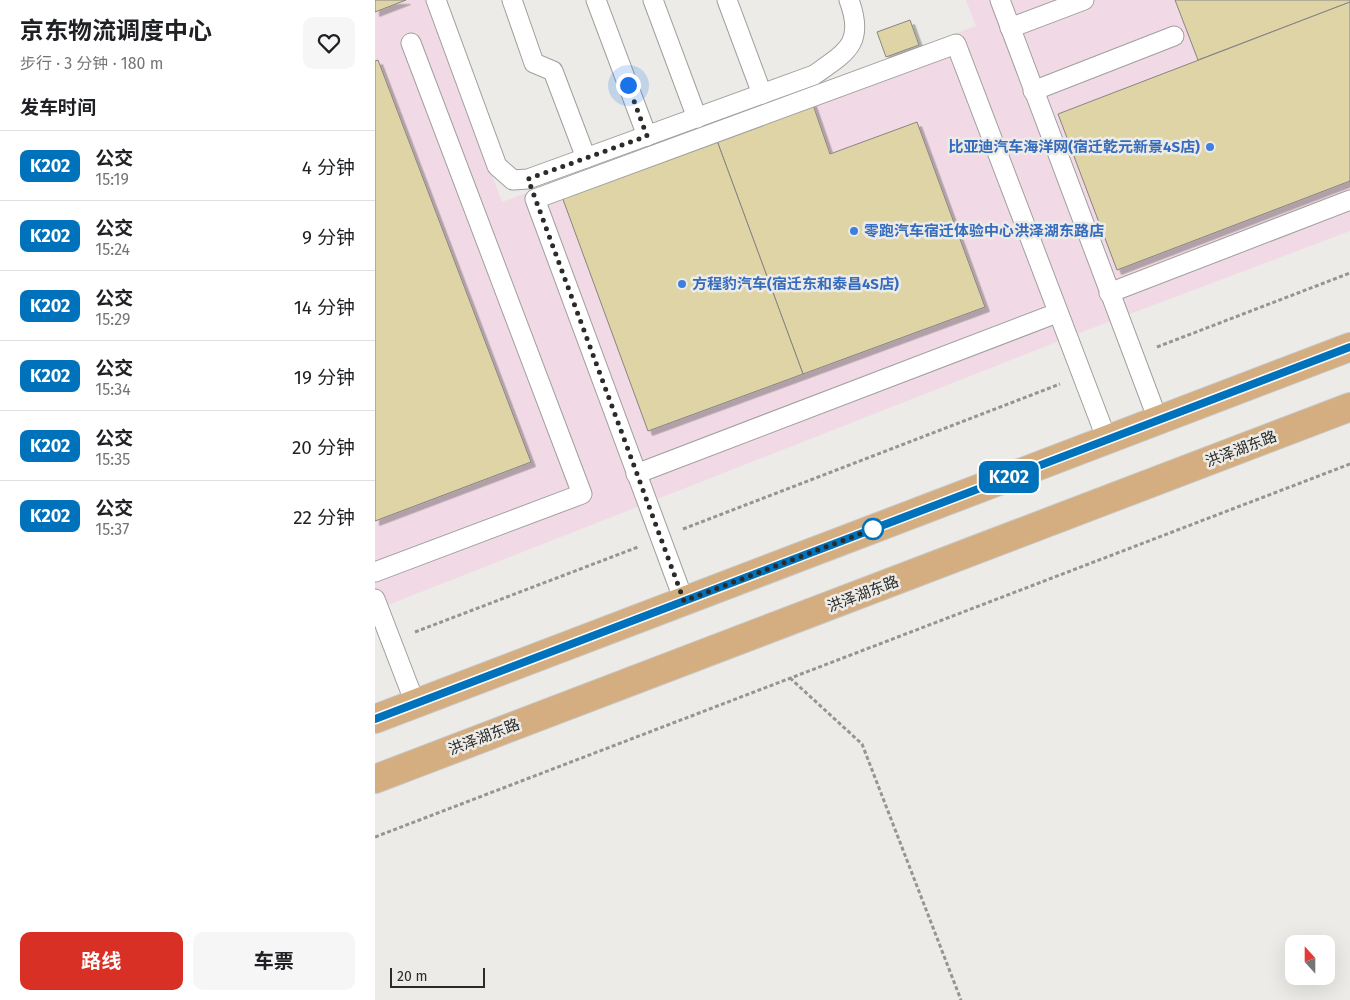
<!DOCTYPE html>
<html lang="zh">
<meta charset="utf-8">
<style>
:root{--surface:#fff;--page:#f6f6f6;--text:#202124;--muted:#757577;--line:#e0e0e0;--accent:#d93025}
body{margin:0;font-family:"Fira Sans","Noto Sans SC",sans-serif;background:var(--page);color:var(--text);height:100vh;display:flex;flex-direction:column;font-size:19px;white-space:nowrap}
*{box-sizing:border-box;margin:0}
p{font-size:16px;color:var(--muted)}
.icon{flex:none;width:28px;height:28px;fill:none;stroke:currentColor;stroke-width:2;stroke-linecap:round;stroke-linejoin:round}
.map{position:relative;flex:1;overflow:hidden}
.drawer{display:flex;flex-direction:column;background:var(--surface);width:375px}
.drawer>*{flex:none}
.badge{padding:0 10px;border-radius:8px;font-size:18px;line-height:32px}
.needle{width:32px;rotate:339deg}
.fabs{position:absolute;left:910px;top:935px;display:grid;gap:10px}
.fabs a{display:grid;place-items:center;width:50px;height:50px;border-radius:10px;background:var(--surface);box-shadow:0 5px 20px #0002;font-size:25px}
.scale{position:absolute;left:15px;bottom:12px;width:95px;box-sizing:border-box;padding-left:5px;border:2px solid #2b2b29;border-top:0;font-size:14px;line-height:18px;white-space:nowrap;color:#2b2b29;-webkit-text-stroke:4px #ecebe7;paint-order:stroke}
.you{position:absolute;width:25px;height:25px;margin:-12px;border:4px solid #fff;border-radius:50%;background:#1a73e8;box-shadow:0 0 0 8px #1a73e833}
.map>.badge{position:absolute;translate:-50% -50%;box-shadow:0 0 0 2px #fff}
h2{padding:0 20px;font-size:19px;line-height:45px}
.round{display:grid;place-items:center;flex:none;width:52px;height:52px;border-radius:10px;background:var(--page)}
.overview{display:flex;align-items:center;justify-content:space-between;height:85px;padding:0 20px}
h1{font-size:24px;font-weight:700;line-height:38px}
.primary-button{display:flex;gap:10px;margin-top:auto;padding:10px 20px}
.primary-button a{flex:1;height:58px;border-radius:10px;background:var(--accent);color:#fff;font-size:20px;font-weight:700;line-height:58px;text-align:center}
.primary-button a+a{background:var(--page);color:var(--text)}
ul{padding:0;list-style:none}
li{display:flex;align-items:center;gap:15px;height:70px;padding:0 20px;border-top:1px solid var(--line)}
li div{flex:1}
li b{display:block;font-size:19px}
li em{font-style:normal}
li .badge{min-width:55px;font-weight:700;text-align:center}
main{display:flex;flex:1;min-height:0}
.map>svg:first-child{display:block}
</style>
<main>
<section class="drawer">
<div class="overview"><div><h1>京东物流调度中心</h1><p>步行 · 3 分钟 · 180 m</p></div><a class="round"><svg class="icon" aria-label="heart" viewBox="0 0 24 24"><path d="M12 20l-8-8c-3-5 5-10 8-4 3-6 11-1 8 4z"/></svg></a></div>
<h2>发车时间</h2>
<ul>
<li><span class="badge" style="background:#0072bc;color:#fff">K202</span><div><b>公交</b><p>15:19</p></div><em>4 分钟</em></li>
<li><span class="badge" style="background:#0072bc;color:#fff">K202</span><div><b>公交</b><p>15:24</p></div><em>9 分钟</em></li>
<li><span class="badge" style="background:#0072bc;color:#fff">K202</span><div><b>公交</b><p>15:29</p></div><em>14 分钟</em></li>
<li><span class="badge" style="background:#0072bc;color:#fff">K202</span><div><b>公交</b><p>15:34</p></div><em>19 分钟</em></li>
<li><span class="badge" style="background:#0072bc;color:#fff">K202</span><div><b>公交</b><p>15:35</p></div><em>20 分钟</em></li>
<li><span class="badge" style="background:#0072bc;color:#fff">K202</span><div><b>公交</b><p>15:37</p></div><em>22 分钟</em></li>
</ul>
<div class="primary-button"><a>路线</a><a>车票</a></div>
</section>
<div class="map">
<svg width="975" height="1000" viewBox="0 0 975 1000">
<defs>
<filter id="shadow"><feDropShadow dx="4.5" dy="4.5" stdDeviation="0" flood-color="#0004"/></filter>
</defs>
<rect width="100%" height="100%" fill="#ecebe7"/>
<!-- commercial -->
<path fill="#f1dae5" d="M0,0H52L127,202L601,26L591,0H975V231L715,329L0,610Z"/>
<!-- building -->
<g fill="#dfd4a6" stroke="#868582" filter="url(#shadow)">
<path d="M0,0H31L0,12Z"/>
<path d="M800,0H975V2L823,60Z"/>
<path d="M975,2V181L742,270L683,114Z"/>
<path d="M535,20L544,45L511,57L502,32Z"/>
<path d="M3,60L156,462L0,521V61Z"/>
<path d="M437,102L455,154L542,122L610,307L428,374L341,138Z"/>
<path d="M341,138L428,374L273,431L186,194Z"/>
</g>
<g fill="none" stroke-linecap="round" stroke-linejoin="round">
<!-- lane casing -->
<g stroke="#a09f9b" stroke-width="21">
<g id="lane">
<path d="M61,0L122,166L138,180L153,179L439,75C472,52 490,43 474,0"/>
<path d="M137,0L159,63L178,71L211,158"/>
<path d="M221,0L272,136"/>
<path d="M278,0L322,118"/>
<path d="M352,0L387,94"/>
<path d="M625,0L783,420"/>
<path d="M635,28L709,0"/>
<path d="M658,91L799,36"/>
<path d="M734,293L975,200"/>
<path d="M261,474L682,313"/>
<path d="M0,572L207,494L36,43"/>
<path d="M0,599L40,703"/>
<path d="M309,601L160,199L581,44L732,440"/>
</g>
</g>
<!-- primary casing -->
<g stroke="#c8c8c7" stroke-width="30">
<g id="primary">
<path d="M0,719L975,347"/>
<path d="M0,779L975,407"/>
</g>
</g>
<!-- path -->
<g stroke="#969592" stroke-width="3" stroke-dasharray="4 2.5" stroke-linecap="butt">
<path d="M782,347L975,273"/>
<path d="M308,529L685,384"/>
<path d="M40,632L263,547"/>
<path d="M415,678L487,744L586,1000"/>
<path d="M0,837L975,464"/>
</g>
<!-- lane -->
<use href="#lane" stroke="#fff" stroke-width="19"/>
<!-- primary -->
<use href="#primary" stroke="#d4ae80" stroke-width="28"/>
</g>
<g fill="none" stroke-linecap="round" stroke-linejoin="round">
<!-- line casing -->
<g stroke="#fff" stroke-width="11">
<path id="line" d="M0,719L975,347"/>
</g>
<!-- line -->
<use href="#line" stroke="#0072bc" stroke-width="8"/>
<!-- walk -->
<path stroke="#2b2b29" stroke-width="5" stroke-dasharray="0 9" d="M253,85L272,136L153,179L309,601L498,529"/>
</g>
<!-- markers -->
<g fill="#3f7fe0" stroke="#ecebe7" stroke-width="2">
<circle cx="835" cy="147" r="5"/>
<circle cx="479" cy="231" r="5"/>
<circle cx="307" cy="284" r="5"/>
</g>
<circle fill="#fff" stroke="#0072bc" stroke-width="2.5" cx="498" cy="529" r="10"/>
<g text-anchor="middle" stroke-width="5" stroke-linejoin="round" paint-order="stroke">
<!-- shop labels -->
<g font-size="15" font-weight="bold" fill="#366cbe" stroke="#ecebe7" text-anchor="start">
<text x="825" y="152" text-anchor="end">比亚迪汽车海洋网(宿迁乾元新景4S店)</text>
<text x="489" y="236">零跑汽车宿迁体验中心洪泽湖东路店</text>
<text x="317" y="289">方程豹汽车(宿迁东和泰昌4S店)</text>
</g>
<!-- street labels -->
<g font-size="15" fill="#2b2b29" stroke="#ecebe7">
<text transform="translate(866 449) rotate(-21)" y="5">洪泽湖东路</text>
<text transform="translate(488 594) rotate(-21)" y="5">洪泽湖东路</text>
<text transform="translate(109 737) rotate(-21)" y="5">洪泽湖东路</text>
</g>
</g>
</svg>
<div class="fabs">
<a><svg class="needle" viewBox="-14 -14 28 28"><path d="M0-13l5 13h-10z" fill="#e53935"/><path d="M0 13l5-13h-10z" fill="#757577"/></svg></a>
</div>
<div class="scale">20 m</div>
<div class="you" style="left:253px;top:85px"></div>
<b class="badge" style="left:634px;top:477px;background:#0072bc;color:#fff">K202</b>
</div>
</main>
